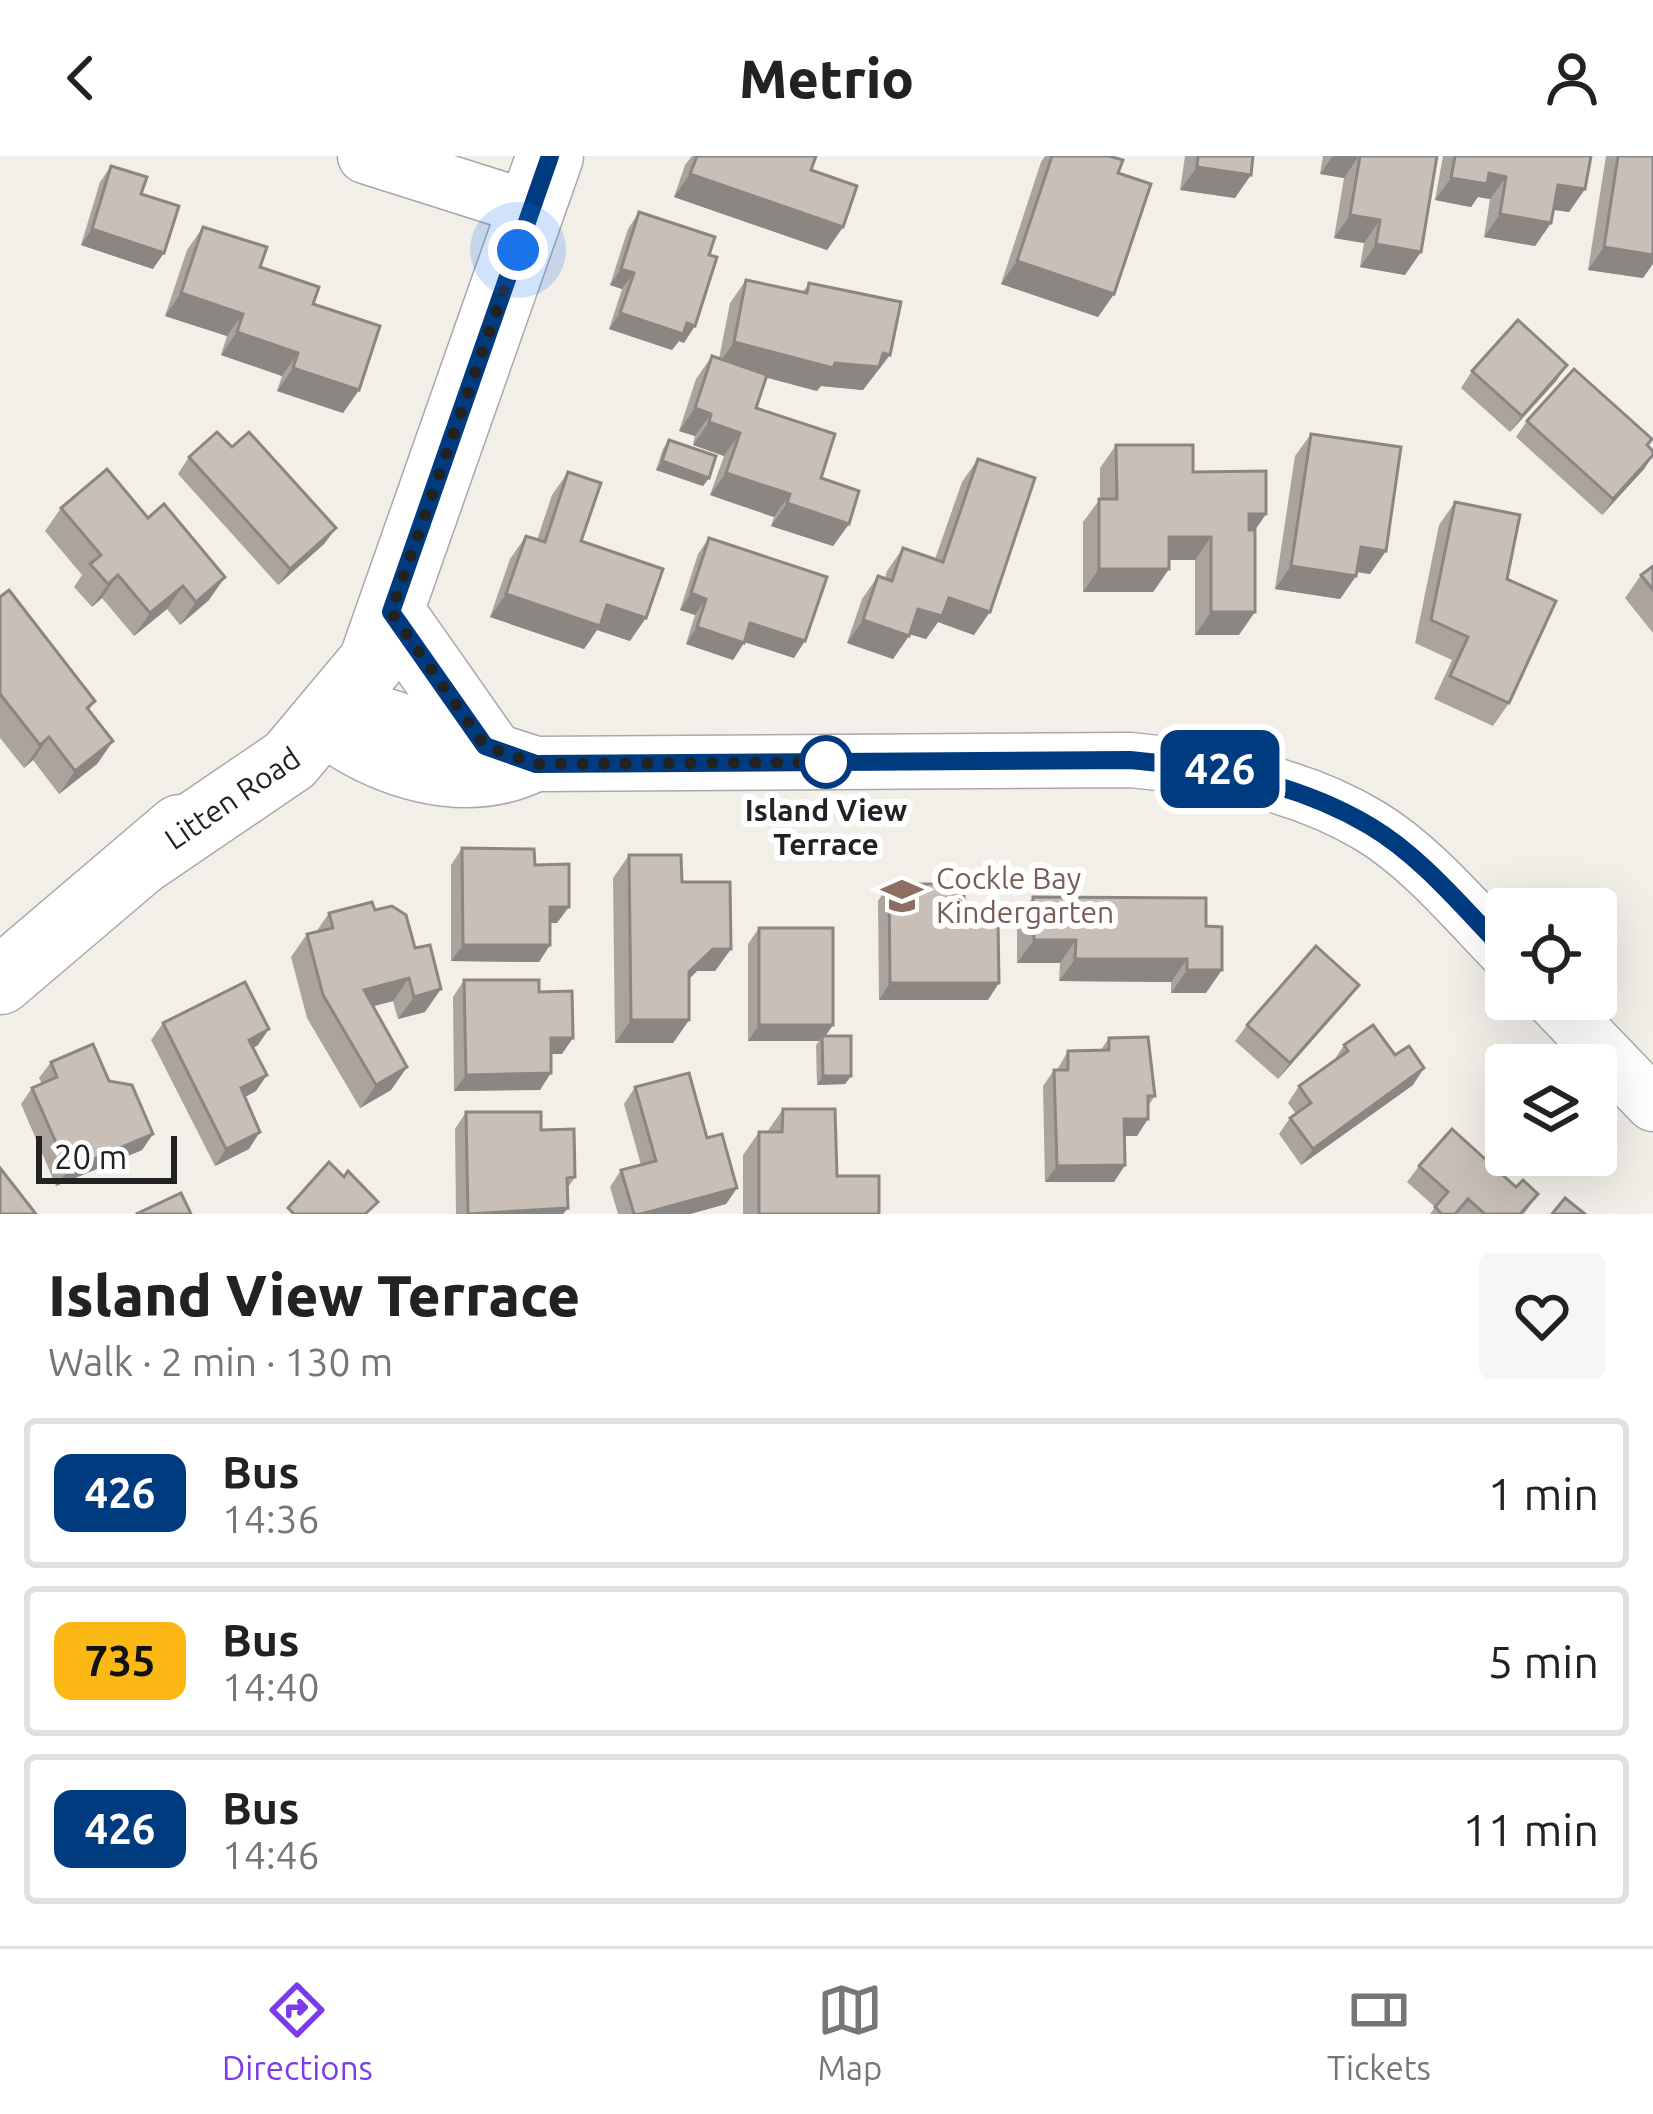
<!DOCTYPE html>
<meta charset="utf-8">
<style>
:root{--surface:#fff;--page:#f6f6f6;--text:#222;--muted:#767676;--line:#e0e0e0;--accent:#7c3aed}
body{margin:0;font-family:Ubuntu,sans-serif;background:var(--page);color:var(--text);height:100vh;display:flex;flex-direction:column;font-size:45px;white-space:nowrap}
*{box-sizing:border-box;margin:0}
p{font-size:39px;color:var(--muted)}
.icon{flex:none;width:66px;height:66px;fill:none;stroke:currentColor;stroke-width:2;stroke-linecap:round;stroke-linejoin:round}
.map{position:relative;height:1058px;overflow:hidden}
.side{display:flex;flex-direction:column;background:var(--surface);flex:1}
.side>*{flex:none}
.badge{padding:0 24px;border-radius:18px;font-size:42px;line-height:78px}
.buttons{position:absolute;left:1485px;top:732px;display:grid;gap:24px}
.buttons a{display:grid;place-items:center;width:132px;height:132px;border-radius:12px;background:var(--surface);box-shadow:0 12px 48px #0002;font-size:60px}
.scale{position:absolute;left:36px;bottom:30px;width:141px;box-sizing:border-box;padding-left:12px;border:6px solid #222;border-top:0;font-size:33px;line-height:42px;white-space:nowrap;color:#222;-webkit-text-stroke:9px #fff;paint-order:stroke}
.you{position:absolute;width:60px;height:60px;margin:-30px;border:9px solid #fff;border-radius:50%;background:#1a73e8;box-shadow:0 0 0 18px #1a73e833}
.map>.badge{position:absolute;translate:-50% -50%;box-shadow:0 0 0 6px #fff}
.round{display:grid;place-items:center;flex:none;width:126px;height:126px;border-radius:12px;background:var(--page)}
.headline{display:flex;align-items:center;justify-content:space-between;height:204px;padding:0 48px}
h1{font-size:57px;font-weight:800;line-height:90px}
ul{padding:0;list-style:none}
li{display:flex;align-items:center;gap:36px;height:150px;margin:0 24px 18px;padding:0 24px;border:6px solid var(--line);border-radius:12px}
li div{flex:1}
li b{display:block;font-size:45px}
li em{font-style:normal}
li .badge{min-width:132px;font-weight:700;text-align:center}
header{display:flex;justify-content:space-between;align-items:center;height:156px;padding:0 48px;background:var(--surface);font-size:54px;font-weight:800}
.dock{display:flex;justify-content:space-around;align-items:center;height:168px;border-top:3px solid var(--line);background:var(--surface);font-size:33px;color:var(--muted)}
.dock a{display:grid;justify-items:center;gap:6px}
.dock .selected{color:var(--accent)}
.map>svg:first-child{display:block}
</style>
<header><svg class="icon" aria-label="back" viewBox="0 0 24 24"><path d="M15 5l-7 7 7 7"/></svg>Metrio<svg class="icon" aria-label="person" viewBox="0 0 24 24"><circle cx="12" cy="8" r="4"/><path d="M4 21q1-7 8-7t8 7"/></svg></header>
<div class="map">
<svg width="1653" height="1058" viewBox="0 0 1653 1058">
<rect width="100%" height="100%" fill="#f2efe9"/>
<g fill="none" stroke-linecap="round" stroke-linejoin="round">
<!-- minor casing -->
<g stroke="#a9a9a9" stroke-width="57">
<g id="minor">
<path d="M365,0L532,53"/>
<path d="M343,546L536,608L1130,604C1213,612 1297,626 1370,670C1420,700 1465,754 1506,796"/>
<path d="M320,569C377,614 463,643 533,609"/>
<path d="M1552,843L1653,948"/>
</g>
</g>
<!-- tertiary casing -->
<g stroke="#a9a9a9" stroke-width="69">
<g id="tertiary">
<path d="M391,456L485,590"/>
<path id="s1" d="M146,702L290,604L372,506L550,0"/>
<path d="M0,825L180,672"/>
</g>
</g>
<!-- minor -->
<use href="#minor" stroke="#fff" stroke-width="54"/>
<!-- tertiary -->
<use href="#tertiary" stroke="#fff" stroke-width="66"/>
</g>
<!-- wall -->
<g fill="#aba49e">
<path d="M692,0H816L811,14L843,71L827,94L674,41L685,9Z"/>
<path d="M1045,0H1109L1118,17L1114,138L1098,161L1001,128L1041,6Z"/>
<path d="M1185,0H1253L1235,42L1180,34Z"/>
<path d="M1323,0H1437L1405,119L1360,111L1364,87L1334,82L1344,22L1320,18Z"/>
<path d="M1443,0H1591L1585,33L1569,56L1554,54L1551,67L1535,90L1484,81L1490,43L1478,41L1471,51L1435,44Z"/>
<path d="M1606,0H1653L1643,122L1588,114Z"/>
<path d="M111,10L141,38L153,113L81,89L100,26Z"/>
<path d="M639,56L684,187L679,185L672,194L609,173L622,133L610,129L628,73Z"/>
<path d="M203,71L313,148L359,234L343,257L277,235L282,220L221,199L227,180L165,160L187,94Z"/>
<path d="M746,124L803,136L809,127L874,221H872L863,234L821,230L817,235L766,221L756,252L821,322L849,368L833,390L771,370L774,361L710,339L724,300L693,289L695,280L679,275L696,223L712,200L719,203L730,147Z"/>
<path d="M1567,209L1556,225L1510,276L1461,232L1472,215Z"/>
<path d="M1527,265L1647,289L1653,299L1644,313L1602,359L1516,281Z"/>
<path d="M1311,278L1386,395L1370,418L1357,416L1356,420L1340,443L1275,433L1295,300Z"/>
<path d="M669,284L709,322L703,330L656,314L663,293Z"/>
<path d="M1116,289L1193,316L1266,358L1255,374L1239,479H1195V404H1169V413L1153,436H1083V366L1100,343V312Z"/>
<path d="M232,291L336,372L324,388L278,429L178,318L189,301Z"/>
<path d="M978,303L974,479L938,466L926,483L910,478L893,503L847,487L862,443L878,420L885,422L887,415L903,392L935,403L962,326Z"/>
<path d="M568,316L581,385L630,485L597,474L584,493L490,461L510,403L526,380L537,384L552,339Z"/>
<path d="M1455,346L1507,423L1509,547L1493,570L1434,543L1452,504L1415,487L1439,369Z"/>
<path d="M61,352L209,444L180,469L167,453L134,480L102,442L92,451L74,431L82,419L45,375Z"/>
<path d="M709,382L794,502L744,486L733,504L686,488L695,459L680,454L698,398Z"/>
<path d="M1653,410V477L1625,442L1641,419Z"/>
<path d="M0,441L95,545L89,554L113,585L97,608L59,638L33,604L24,612L0,582Z"/>
<path d="M462,692L535,709L557,767H550V789L539,806L451,805V709Z"/>
<path d="M629,699L682,726L731,793L715,815H697L689,823V864L673,887H615L613,722Z"/>
<path d="M889,728L964,765L988,844H879L878,745Z"/>
<path d="M1033,741L1206,742V837H1171V826L1059,825L1060,807H1017V764Z"/>
<path d="M375,754L425,856L398,863L393,845L373,850L407,911L391,934L360,952L307,862L291,801L307,778L316,776L329,757Z"/>
<path d="M759,772L833,869L825,880L851,920L845,928L817,929L816,889L819,885H748V788Z"/>
<path d="M464,824L539,836L562,898H551L540,934L454,935L453,841Z"/>
<path d="M1347,845L1278,923L1235,885L1247,869Z"/>
<path d="M163,867L258,889L253,892L256,935L245,941L249,993L215,1010L151,884Z"/>
<path d="M1109,882L1155,940L1148,950L1137,980H1125V1009L1114,1026H1045L1043,930L1054,914H1057L1068,895H1100Z"/>
<path d="M1344,889L1413,929L1301,1009L1279,978L1290,962L1296,958L1288,947L1299,930L1333,906Z"/>
<path d="M51,906L109,925L153,978L142,994L56,1030L21,948L32,932L42,928L39,922Z"/>
<path d="M635,931L707,982L737,1032L726,1048L690,1058H618L610,1031L621,1014L641,1009L624,948Z"/>
<path d="M783,953L837,1020L879,1058H743V999L759,976H767Z"/>
<path d="M466,956L541,974L575,1021L567,1033L568,1052L563,1058H456L455,973Z"/>
<path d="M1419,1010L1516,1031L1538,1038L1524,1058H1430L1435,1051L1407,1026Z"/>
</g>
<!-- shaded-wall -->
<g fill="#8b8681">
<path d="M1333,0H1359L1344,22L1320,18Z"/>
<path d="M1197,11L1251,19L1235,42L1180,34Z"/>
<path d="M1489,17L1506,21L1490,43L1478,41L1471,51L1435,44L1451,22Z"/>
<path d="M690,18L843,71L827,94L674,41Z"/>
<path d="M1558,29L1585,33L1569,56L1542,52Z"/>
<path d="M1500,58L1551,67L1535,90L1484,81Z"/>
<path d="M1350,59L1380,64L1364,87L1334,82Z"/>
<path d="M92,73L164,97L153,113L81,89Z"/>
<path d="M1376,88L1421,96L1405,119L1360,111Z"/>
<path d="M1604,91L1653,99V108L1643,122L1588,114Z"/>
<path d="M1017,105L1114,138L1098,161L1001,128Z"/>
<path d="M621,113L634,117L622,133L610,129Z"/>
<path d="M181,137L243,158L227,180L165,160Z"/>
<path d="M620,157L687,167L695,170L684,187L679,185L672,194L609,173Z"/>
<path d="M237,176L298,197L282,220L221,199Z"/>
<path d="M734,186L835,207L883,197L890,199L863,234L821,230L817,235L718,209Z"/>
<path d="M1567,209L1556,225L1510,276L1522,260Z"/>
<path d="M293,212L359,234L343,257L277,235Z"/>
<path d="M695,252L711,258L695,280L679,275Z"/>
<path d="M709,266L740,277L724,300L693,289Z"/>
<path d="M1653,299L1644,313L1602,359L1613,343Z"/>
<path d="M662,305L709,322L703,330L656,314Z"/>
<path d="M726,317L790,338L774,361L710,339Z"/>
<path d="M787,347L849,368L833,390L771,370Z"/>
<path d="M1249,358H1266L1250,381Z"/>
<path d="M336,372L324,388L278,429L290,413Z"/>
<path d="M1169,381H1211L1195,404H1153Z"/>
<path d="M1361,391L1386,395L1370,418L1345,414Z"/>
<path d="M1291,410L1356,420L1340,443L1275,433Z"/>
<path d="M1099,413H1169L1153,436H1083Z"/>
<path d="M118,419L102,442L92,451L108,428Z"/>
<path d="M225,421L209,444L180,469L196,446Z"/>
<path d="M183,430L167,453L134,480L150,457Z"/>
<path d="M691,437L706,443L695,459L680,454Z"/>
<path d="M506,438L607,449L646,462L630,485L597,474L584,493L490,461Z"/>
<path d="M949,442L990,456L974,479L938,466L926,483L902,476L918,453Z"/>
<path d="M1211,456H1255L1239,479H1195Z"/>
<path d="M863,464L909,480L893,503L847,487Z"/>
<path d="M750,467L805,485L794,502L739,484Z"/>
<path d="M697,471L744,487L733,504L686,488Z"/>
<path d="M49,581L33,604L24,612L40,589Z"/>
<path d="M113,585L97,608L59,638L75,615Z"/>
<path d="M550,751H569L557,767H538Z"/>
<path d="M1034,784H1076L1060,807H1017Z"/>
<path d="M463,789H550L539,806L451,805Z"/>
<path d="M713,793H731L715,815H697L673,839L689,816Z"/>
<path d="M1075,803H1187L1171,826L1059,825Z"/>
<path d="M1187,814H1222L1206,837H1171Z"/>
<path d="M409,822L393,845L348,857L364,834Z"/>
<path d="M890,827H999L988,844H879Z"/>
<path d="M1359,829L1347,845L1278,923L1290,907Z"/>
<path d="M441,833L425,856L398,863L414,841Z"/>
<path d="M631,864H689L673,887H615Z"/>
<path d="M759,869H833L822,885V880L819,885H748Z"/>
<path d="M269,873L258,889L238,900L249,884Z"/>
<path d="M551,882H573L562,898H539Z"/>
<path d="M407,911L391,934L360,952L376,929Z"/>
<path d="M1424,912L1413,929L1301,1009L1313,993Z"/>
<path d="M551,917L540,934L454,935L466,919Z"/>
<path d="M267,919L256,935L230,949L241,932Z"/>
<path d="M823,920H851L845,928L817,929Z"/>
<path d="M1124,963H1148L1137,980H1113Z"/>
<path d="M260,976L249,993L215,1010L226,993Z"/>
<path d="M153,978L142,994L56,1030L68,1014Z"/>
<path d="M1125,1009L1114,1026H1045L1057,1010Z"/>
<path d="M737,1032L726,1048L690,1058H641Z"/>
<path d="M568,1052L563,1058H485Z"/>
</g>
<!-- building -->
<g fill="#c7bfb8" stroke="#8b8681" stroke-width="3">
<path d="M697,0H816L811,14L857,30L843,71L690,18Z"/>
<path d="M1052,0H1109L1123,4L1118,17L1151,28L1114,138L1017,105Z"/>
<path d="M1198,0H1253L1251,19L1197,11Z"/>
<path d="M1360,0H1437L1421,96L1376,88L1380,64L1350,59Z"/>
<path d="M1455,0H1591L1585,33L1558,29L1551,67L1500,58L1506,21L1489,17L1487,28L1451,22Z"/>
<path d="M1618,0H1653V99L1604,91Z"/>
<path d="M111,10L147,21L141,38L179,50L164,97L92,73Z"/>
<path d="M639,56L715,81L709,99L717,101L695,170L687,167L683,178L620,157L634,117L621,113Z"/>
<path d="M203,71L267,91L260,111L319,131L313,148L380,170L359,234L293,212L298,197L237,176L243,158L181,137Z"/>
<path d="M746,124L807,137L809,127L901,146L890,199L883,197L879,211L835,207L833,212L734,186Z"/>
<path d="M1518,164L1567,209L1522,260L1472,215Z"/>
<path d="M712,200L767,219L756,252L835,278L821,322L859,335L849,368L787,347L790,338L726,317L740,277L709,266L711,258L695,252Z"/>
<path d="M1574,213L1652,283L1647,289L1653,295V299L1613,343L1527,265Z"/>
<path d="M217,276L232,291L249,276L336,372L290,413L189,301Z"/>
<path d="M1311,278L1401,291L1386,395L1361,391L1356,420L1291,410Z"/>
<path d="M669,284L716,300L709,322L662,305Z"/>
<path d="M1116,289H1193V316L1266,315V358H1249V374H1255V456H1211V381H1169V413H1099V343H1117Z"/>
<path d="M978,303L1035,322L990,456L949,442L942,460L918,453L909,480L863,464L878,420L892,425L903,392L943,406Z"/>
<path d="M107,313L148,362L164,348L225,421L196,446L183,430L150,457L118,419L108,428L90,408L101,399L61,352Z"/>
<path d="M568,316L601,327L581,385L663,413L646,462L607,449L600,470L506,438L526,380L545,386Z"/>
<path d="M1455,346L1520,359L1507,423L1556,445L1509,547L1450,520L1468,481L1431,464Z"/>
<path d="M709,382L827,421L805,485L750,467L744,487L697,471L706,443L691,437Z"/>
<path d="M1653,410V434L1641,419Z"/>
<path d="M9,434L95,545L87,552L113,585L75,615L49,581L40,589L0,538V441Z"/>
<path d="M462,692L534,693L535,709L569,708V751H550V789H463Z"/>
<path d="M629,699H681L682,726H730L731,793H713L689,816V864H631Z"/>
<path d="M889,728H964V765H998L999,827H890Z"/>
<path d="M1033,741L1206,742V770L1222,771V814H1187V803H1075L1076,784H1034Z"/>
<path d="M372,746L375,754L392,750L406,759L415,792L430,789L441,833L414,841L409,822L364,834L407,911L376,929L323,839L307,778L333,772L329,757Z"/>
<rect x="759" y="772" width="74" height="97"/>
<path d="M1316,790L1359,829L1290,907L1247,869Z"/>
<path d="M464,824H539V836L572,835L573,882H551V917L466,919Z"/>
<path d="M245,826L269,873L249,884L267,919L241,932L260,976L226,993L163,867Z"/>
<path d="M1373,869L1395,899L1409,890L1424,912L1313,993L1290,962L1311,947L1299,930L1348,895L1344,889Z"/>
<path d="M822,880H851V920H823Z"/>
<path d="M1148,881L1155,940H1148V963H1124L1125,1009L1057,1010L1054,914H1068V895L1109,894V882Z"/>
<path d="M93,888L109,925L132,929L153,978L68,1014L32,932L57,921L51,906Z"/>
<path d="M689,917L707,982L722,978L737,1032L641,1058H634L621,1014L656,1005L635,931Z"/>
<path d="M783,953H835L837,1020H879V1058H759V976H782Z"/>
<path d="M466,956H541V974L574,973L575,1021L567,1022L568,1052L468,1058Z"/>
<path d="M1452,973L1516,1031L1523,1024L1538,1038L1520,1058H1485L1468,1043L1455,1058H1442L1435,1051L1448,1036L1419,1010Z"/>
<path d="M329,1006L344,1021L348,1015L378,1046L365,1058H294L288,1052Z"/>
<path d="M0,1012L36,1058H0Z"/>
<path d="M181,1037L191,1058H136Z"/>
<path d="M1565,1042L1585,1058H1552Z"/>
</g>
<g fill="none" stroke-linecap="round" stroke-linejoin="round">
<!-- line casing -->
<g stroke="#fff" stroke-width="27">
<path id="line" d="M550,0L391,456L485,590L536,608L1130,604C1213,612 1296,626 1370,670C1421,700 1465,754 1506,796"/>
</g>
<!-- line -->
<use href="#line" stroke="#003b80" stroke-width="18"/>
<!-- walk -->
<path stroke="#222" stroke-width="12" stroke-dasharray="0 21.6" d="M518,94L391,456L485,590L536,608L838,606H826"/>
</g>
<!-- icons -->
<defs>
<g id="school-bare" transform="scale(3.24)"><path d="M0-5L7-2L0 1L-7-2ZM-4 1L0 2.5L4 1V4Q0 6-4 4Z" fill="#8d6e63" stroke="#fff" stroke-width="2.5" paint-order="stroke"/></g>
</defs>
<g fill-rule="evenodd">
<use href="#school-bare" x="902" y="740"/>
</g>
<!-- markers -->
<circle fill="#fff" stroke="#003b80" stroke-width="6" cx="826" cy="606" r="24"/>
<g text-anchor="middle" stroke-width="12" stroke-linejoin="round" paint-order="stroke">
<!-- street labels -->
<g font-size="30" fill="#222" stroke="#fff">
<text dy="10" stroke="none"><textPath href="#s1" startOffset="105">Litten Road</textPath></text>
</g>
<!-- stop labels -->
<g font-size="30" font-weight="bold" fill="#222" stroke="#fff">
<text x="826" y="665">Island View<tspan x="826" dy="34">Terrace</tspan></text>
</g>
<!-- education labels -->
<g font-size="30" fill="#785e54" stroke="#fff" text-anchor="start">
<text x="936" y="733">Cockle Bay<tspan x="936" dy="34">Kindergarten</tspan></text>
</g>
</g>
</svg>
<div class="buttons">
<a><svg class="icon" aria-label="locate" viewBox="0 0 24 24"><circle cx="12" cy="12" r="6"/><path d="M12 2v4M12 18v4M2 12h4M18 12h4"/></svg></a>
<a><svg class="icon" aria-label="layers" viewBox="0 0 24 24"><path d="M12 4l9 5-9 5-9-5zM3 14l9 5 9-5"/></svg></a>
</div>
<div class="scale">20 m</div>
<div class="you" style="left:518px;top:94px"></div>
<b class="badge" style="left:1220px;top:613px;background:#003b80;color:#fff">426</b>
</div>
<section class="side">
<div class="headline"><div><h1>Island View Terrace</h1><p>Walk · 2 min · 130 m</p></div><a class="round"><svg class="icon" aria-label="heart" viewBox="0 0 24 24"><path d="M12 20l-8-8c-3-5 5-10 8-4 3-6 11-1 8 4z"/></svg></a></div>
<ul>
<li><span class="badge" style="background:#003b80;color:#fff">426</span><div><b>Bus</b><p>14:36</p></div><em>1 min</em></li>
<li><span class="badge" style="background:#fcb814;color:#111">735</span><div><b>Bus</b><p>14:40</p></div><em>5 min</em></li>
<li><span class="badge" style="background:#003b80;color:#fff">426</span><div><b>Bus</b><p>14:46</p></div><em>11 min</em></li>
</ul>
</section>
<nav class="dock">
<a class="selected"><svg class="icon" aria-label="directions" viewBox="0 0 24 24"><path d="M12 3l9 9-9 9-9-9zM9 14v-3h6M13 9l2 2-2 2"/></svg>Directions</a>
<a><svg class="icon" aria-label="map" viewBox="0 0 24 24"><path d="M3 6l6-2 6 2 6-2v14l-6 2-6-2-6 2zM9 4v14M15 6v14"/></svg>Map</a>
<a><svg class="icon" aria-label="tickets" viewBox="0 0 24 24"><path d="M3 7h18v10H3zM15 7v10"/></svg>Tickets</a>
</nav>
